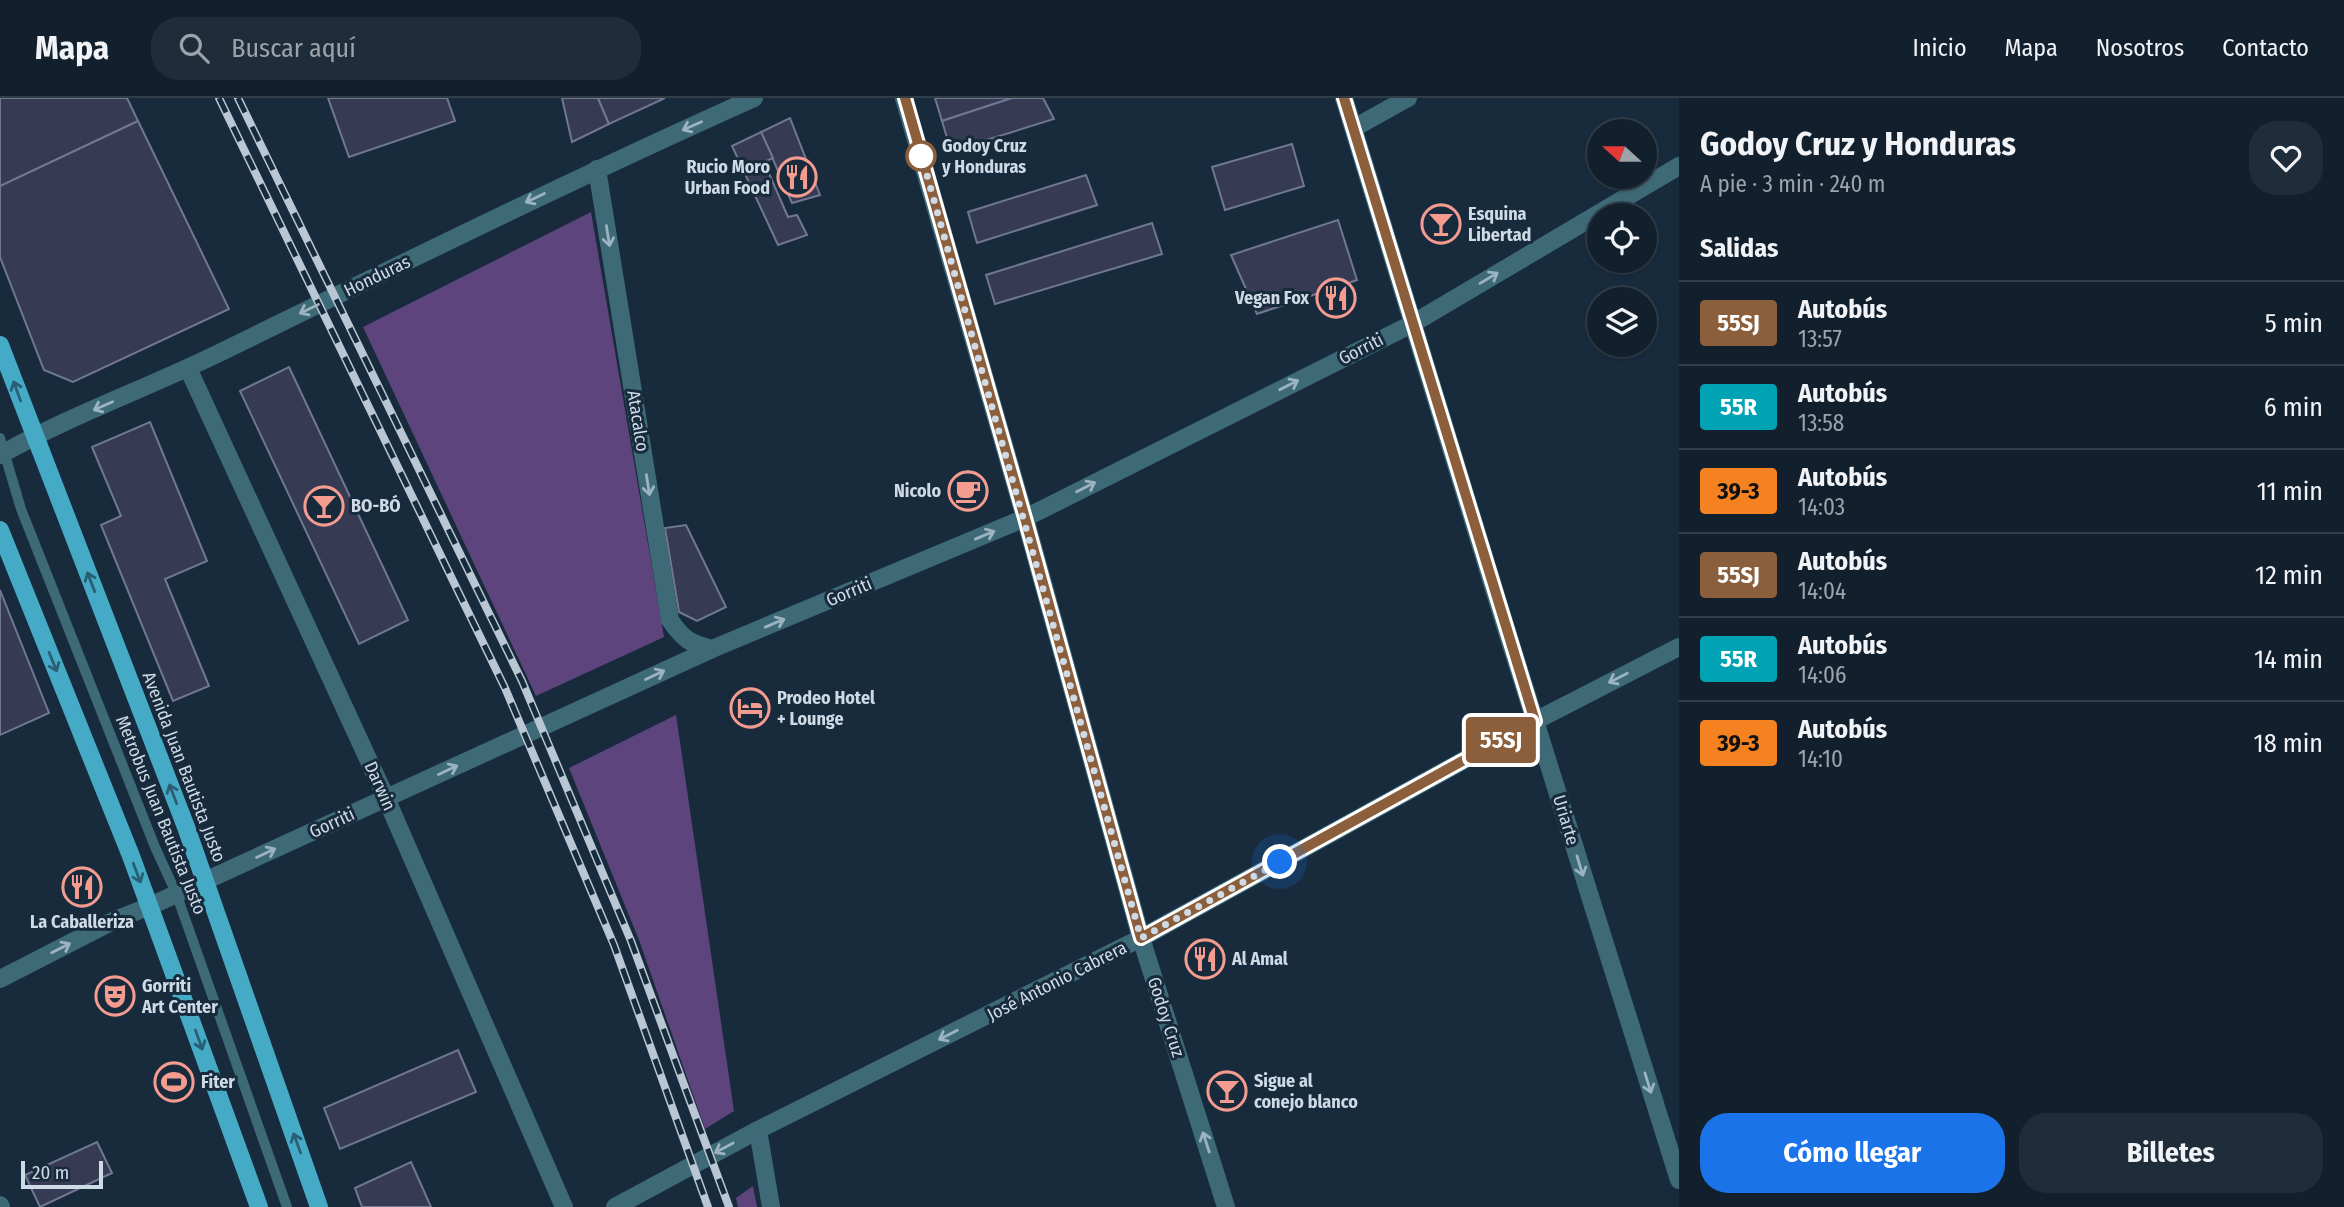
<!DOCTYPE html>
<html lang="es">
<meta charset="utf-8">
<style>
:root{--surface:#12202e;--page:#1f2d3a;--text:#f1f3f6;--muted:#9ca3aa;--line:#313e4a;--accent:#1a73e8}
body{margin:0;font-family:"Fira Sans Condensed",sans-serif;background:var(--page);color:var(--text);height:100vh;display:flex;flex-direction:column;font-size:26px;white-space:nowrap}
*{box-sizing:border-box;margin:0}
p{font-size:23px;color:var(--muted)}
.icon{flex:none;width:38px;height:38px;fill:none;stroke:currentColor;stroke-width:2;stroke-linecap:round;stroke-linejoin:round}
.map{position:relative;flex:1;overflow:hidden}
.drawer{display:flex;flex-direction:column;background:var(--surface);width:665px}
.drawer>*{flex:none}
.badge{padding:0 14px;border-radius:5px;font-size:24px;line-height:46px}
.needle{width:46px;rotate:291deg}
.fabs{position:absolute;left:1587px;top:21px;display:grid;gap:14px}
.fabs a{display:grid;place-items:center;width:70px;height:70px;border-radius:50%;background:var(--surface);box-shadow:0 2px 5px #0004,0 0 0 2px var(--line);font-size:35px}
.scale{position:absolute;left:21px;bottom:18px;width:82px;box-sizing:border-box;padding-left:7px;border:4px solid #cedae6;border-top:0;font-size:19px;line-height:24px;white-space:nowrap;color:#cedae6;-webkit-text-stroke:5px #182b3d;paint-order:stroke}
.you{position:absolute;width:35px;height:35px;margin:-18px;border:5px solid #fff;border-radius:50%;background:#1a73e8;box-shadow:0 0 0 10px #1a73e833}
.map>.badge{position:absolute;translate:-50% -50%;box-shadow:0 0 0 4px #fff}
h2{padding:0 21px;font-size:26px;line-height:63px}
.round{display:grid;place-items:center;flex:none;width:74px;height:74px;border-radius:28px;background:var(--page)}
.headline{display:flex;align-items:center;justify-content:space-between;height:119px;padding:0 21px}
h1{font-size:33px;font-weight:700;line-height:52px}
.cta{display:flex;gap:14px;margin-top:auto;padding:14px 21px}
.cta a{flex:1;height:80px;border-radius:28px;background:var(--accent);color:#fff;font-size:28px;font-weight:700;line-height:80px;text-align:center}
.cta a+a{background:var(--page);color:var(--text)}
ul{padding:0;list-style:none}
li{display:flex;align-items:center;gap:21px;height:84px;padding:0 21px;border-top:2px solid var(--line)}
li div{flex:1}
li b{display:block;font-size:26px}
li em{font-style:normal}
li .badge{min-width:77px;font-weight:700;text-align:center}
header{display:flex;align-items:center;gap:42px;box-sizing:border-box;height:98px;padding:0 35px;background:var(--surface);border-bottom:2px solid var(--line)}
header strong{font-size:33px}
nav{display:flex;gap:38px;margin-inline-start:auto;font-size:24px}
.search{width:490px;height:63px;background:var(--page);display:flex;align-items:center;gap:18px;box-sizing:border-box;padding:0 24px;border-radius:28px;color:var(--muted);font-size:26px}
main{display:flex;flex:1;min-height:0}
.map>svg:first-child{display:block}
</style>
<header>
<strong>Mapa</strong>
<div class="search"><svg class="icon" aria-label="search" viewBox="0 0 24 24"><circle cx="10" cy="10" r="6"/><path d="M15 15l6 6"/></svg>Buscar aquí</div>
<nav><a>Inicio</a><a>Mapa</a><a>Nosotros</a><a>Contacto</a></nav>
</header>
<main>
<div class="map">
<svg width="1679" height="1109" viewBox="0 0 1679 1109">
<rect width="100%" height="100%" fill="#182b3d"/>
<!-- green -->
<g fill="#5d447d">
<path d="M591,114L664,539L536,598L363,229Z"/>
<path d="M676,617L734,1013L705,1031L639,842L569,670Z"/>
<path d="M753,1088L757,1109H738L736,1100Z"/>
</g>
<!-- building -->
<g fill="#363b53" stroke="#717792" stroke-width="2">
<path d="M0,0H127L138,23L0,88Z"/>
<path d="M328,0H447L455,23L349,59Z"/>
<path d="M562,0H598L609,26L572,44Z"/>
<path d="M598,0H665L609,26Z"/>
<path d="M935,0H1012L942,23Z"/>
<path d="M1012,0H1043L1054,21L951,53L942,23Z"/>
<path d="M790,20L820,97L792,105L761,34Z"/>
<path d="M138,23L229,211L73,284L44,272L0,159V88Z"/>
<path d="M761,34L773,60L764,64L788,119L797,117L807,137L778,147L732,48Z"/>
<path d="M1292,46L1304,88L1225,112L1212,69Z"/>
<path d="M1086,77L1097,107L977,145L968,114Z"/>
<path d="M1338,122L1357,182L1257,216L1231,157Z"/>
<path d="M1152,125L1162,156L995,206L986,177Z"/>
<path d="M289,269L408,522L359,546L240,293Z"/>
<path d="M150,324L207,463L165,481L209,588L173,603L101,427L121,418L92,349Z"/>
<path d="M686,427L726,509L697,523L679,514L665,430Z"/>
<path d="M0,492L49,615L0,637Z"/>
<path d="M458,952L476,994L340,1051L324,1010Z"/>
<path d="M97,1044L112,1075L40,1109L25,1077Z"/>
<path d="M411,1064L431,1109H362L355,1090Z"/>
</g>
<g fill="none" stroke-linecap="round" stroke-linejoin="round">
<!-- service -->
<path stroke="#3e6a78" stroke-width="10" d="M0,340L21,411L155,749L176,795L287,1109"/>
<!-- minor -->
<g stroke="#3e6a78" stroke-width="18">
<path d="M904,0L1025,420L1141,840L1226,1109"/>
<path d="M1344,0L1504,524L1679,1082"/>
<path d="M1354,30L1408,0"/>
<path d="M597,71L670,522C683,541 690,546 712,551"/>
<path d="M188,270L386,700L564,1109"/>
<path d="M0,357C69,318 145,291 217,256C395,169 573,81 754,0"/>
<path d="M0,881L115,822L150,808L712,551L1025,420L1412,226L1679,68"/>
<path d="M758,1032L771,1109"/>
<path d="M0,1107L1,1109"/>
<path d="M615,1109L758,1032L1141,840L1535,623L1679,549"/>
</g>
<!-- primary -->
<g stroke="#45aac6" stroke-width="18">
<path d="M0,247L186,729L319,1109"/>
<path d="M0,432L131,758L259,1109"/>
</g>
<!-- rail casing -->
<g stroke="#b9c6d3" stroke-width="8">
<g id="rail">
<path d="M219,0L505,590L614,847L708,1109"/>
<path d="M238,0L522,583L631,843L729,1109"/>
</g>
</g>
<!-- rail -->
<use href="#rail" stroke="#182b3d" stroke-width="5" stroke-dasharray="16" stroke-linecap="butt"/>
</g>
<!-- one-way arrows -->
<defs><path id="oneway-shaft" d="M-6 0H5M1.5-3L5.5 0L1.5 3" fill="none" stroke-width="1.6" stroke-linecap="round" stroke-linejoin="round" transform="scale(1.75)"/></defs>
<g stroke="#9cb3c0">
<use href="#oneway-shaft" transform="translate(692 28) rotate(156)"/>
<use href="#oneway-shaft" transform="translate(535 100) rotate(154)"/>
<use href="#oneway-shaft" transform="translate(608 138) rotate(81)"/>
<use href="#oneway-shaft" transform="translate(1489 180) rotate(-31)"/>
<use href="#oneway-shaft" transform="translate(309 211) rotate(154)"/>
<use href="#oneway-shaft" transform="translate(1289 287) rotate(-27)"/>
<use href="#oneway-shaft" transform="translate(103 308) rotate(156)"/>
<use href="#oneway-shaft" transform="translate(648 387) rotate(81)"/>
<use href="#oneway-shaft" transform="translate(1086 389) rotate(-27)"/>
<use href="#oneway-shaft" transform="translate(985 437) rotate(-23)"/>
<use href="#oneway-shaft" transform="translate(775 525) rotate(-23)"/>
<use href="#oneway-shaft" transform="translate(655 577) rotate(-25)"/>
<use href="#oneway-shaft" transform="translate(1618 580) rotate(153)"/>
<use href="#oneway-shaft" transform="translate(448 672) rotate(-25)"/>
<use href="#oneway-shaft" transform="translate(266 755) rotate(-25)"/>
<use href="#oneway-shaft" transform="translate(1580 768) rotate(73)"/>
<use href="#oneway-shaft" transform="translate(61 850) rotate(-27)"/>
<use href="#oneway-shaft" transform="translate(948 937) rotate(153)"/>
<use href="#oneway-shaft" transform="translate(1648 985) rotate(73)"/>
<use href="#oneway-shaft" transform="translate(1206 1044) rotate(-108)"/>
<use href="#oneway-shaft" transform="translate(724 1050) rotate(152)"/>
</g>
<g stroke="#2a5e74">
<use href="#oneway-shaft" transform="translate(17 293) rotate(-110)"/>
<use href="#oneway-shaft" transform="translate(91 484) rotate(-111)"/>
<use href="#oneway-shaft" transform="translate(53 564) rotate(68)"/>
<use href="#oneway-shaft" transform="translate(173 696) rotate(-111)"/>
<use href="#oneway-shaft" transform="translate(137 775) rotate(69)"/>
<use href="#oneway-shaft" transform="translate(199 942) rotate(70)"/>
<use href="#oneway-shaft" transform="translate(297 1045) rotate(-110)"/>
</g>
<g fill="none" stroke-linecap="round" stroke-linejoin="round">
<!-- line casing -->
<g stroke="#fff" stroke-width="16">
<path id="line" d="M905,0L1025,420L1141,840L1535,623L1344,0"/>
</g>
<!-- line -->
<use href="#line" stroke="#8b5e3c" stroke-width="10"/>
<!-- walk -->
<path stroke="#cedae6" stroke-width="7" stroke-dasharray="0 12.6" d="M921,58V56L1141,840L1280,764"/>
</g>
<!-- icons -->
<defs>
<g id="restaurant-ring" transform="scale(2.0125)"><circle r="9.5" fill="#182b3d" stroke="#f59c91" stroke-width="1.5"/><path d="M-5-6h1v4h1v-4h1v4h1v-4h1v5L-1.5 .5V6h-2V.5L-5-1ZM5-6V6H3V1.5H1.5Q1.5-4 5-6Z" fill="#f59c91"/></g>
<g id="bar-ring" transform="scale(2.0125)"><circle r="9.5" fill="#182b3d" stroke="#f59c91" stroke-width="1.5"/><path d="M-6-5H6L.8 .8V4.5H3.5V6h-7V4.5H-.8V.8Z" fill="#f59c91"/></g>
<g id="cafe-ring" transform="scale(2.0125)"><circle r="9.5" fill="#182b3d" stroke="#f59c91" stroke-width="1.5"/><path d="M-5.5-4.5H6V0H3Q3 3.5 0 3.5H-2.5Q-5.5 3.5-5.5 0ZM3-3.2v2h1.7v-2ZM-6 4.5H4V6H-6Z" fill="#f59c91"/></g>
<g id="hotel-ring" transform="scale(2.0125)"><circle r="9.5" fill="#182b3d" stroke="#f59c91" stroke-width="1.5"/><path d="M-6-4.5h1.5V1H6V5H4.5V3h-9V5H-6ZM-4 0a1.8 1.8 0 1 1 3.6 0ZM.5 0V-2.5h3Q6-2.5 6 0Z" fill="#f59c91"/></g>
<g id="theatre-ring" transform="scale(2.0125)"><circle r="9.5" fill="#182b3d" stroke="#f59c91" stroke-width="1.5"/><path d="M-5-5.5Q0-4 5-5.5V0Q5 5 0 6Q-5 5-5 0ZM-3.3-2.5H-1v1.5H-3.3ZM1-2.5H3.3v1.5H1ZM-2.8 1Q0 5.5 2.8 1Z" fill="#f59c91"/></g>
<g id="stadium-ring" transform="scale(2.0125)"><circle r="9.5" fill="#182b3d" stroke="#f59c91" stroke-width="1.5"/><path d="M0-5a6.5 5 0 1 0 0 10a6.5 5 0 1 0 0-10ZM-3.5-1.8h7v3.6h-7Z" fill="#f59c91"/></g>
</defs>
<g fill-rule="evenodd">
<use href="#restaurant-ring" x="797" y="79"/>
<use href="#bar-ring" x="1441" y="126"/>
<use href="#restaurant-ring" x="1336" y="200"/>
<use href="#cafe-ring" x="968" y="393"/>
<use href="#bar-ring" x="324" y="408"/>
<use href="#hotel-ring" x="750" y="610"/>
<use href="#restaurant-ring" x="82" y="789"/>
<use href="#restaurant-ring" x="1205" y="861"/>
<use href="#theatre-ring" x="115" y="898"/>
<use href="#stadium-ring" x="174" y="984"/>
<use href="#bar-ring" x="1227" y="993"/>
</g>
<!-- markers -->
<circle fill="#fff" stroke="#8b5e3c" stroke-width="3.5" cx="921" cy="58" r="14"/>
<g text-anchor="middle" stroke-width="6" stroke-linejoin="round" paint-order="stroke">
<!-- stop labels -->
<g font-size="18" font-weight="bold" fill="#cedae6" stroke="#182b3d" text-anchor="start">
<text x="942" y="54">Godoy Cruz<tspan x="942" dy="21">y Honduras</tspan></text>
</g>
<!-- poi labels -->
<g font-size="18" font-weight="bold" fill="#cedae6" stroke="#182b3d" text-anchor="start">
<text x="770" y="75" text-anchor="end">Rucio Moro<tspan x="770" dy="21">Urban Food</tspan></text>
<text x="1468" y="122">Esquina<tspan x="1468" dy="21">Libertad</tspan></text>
<text x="1309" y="206" text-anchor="end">Vegan Fox</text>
<text x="941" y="399" text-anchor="end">Nicolo</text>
<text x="351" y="414">BO-BÓ</text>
<text x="777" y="606">Prodeo Hotel<tspan x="777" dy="21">+ Lounge</tspan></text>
<text x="82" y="830" text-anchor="middle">La Caballeriza</text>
<text x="1232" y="867">Al Amal</text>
<text x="142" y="894">Gorriti<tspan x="142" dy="21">Art Center</tspan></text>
<text x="1254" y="989">Sigue al<tspan x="1254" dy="21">conejo blanco</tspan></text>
<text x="201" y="990">Fiter</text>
</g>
<!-- street labels -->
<g font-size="18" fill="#cedae6" stroke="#182b3d">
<text transform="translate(377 178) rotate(-26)" y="6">Honduras</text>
<text transform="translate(1361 251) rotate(-27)" y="6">Gorriti</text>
<text transform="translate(638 323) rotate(81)" y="6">Atacalco</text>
<text transform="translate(849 494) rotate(-23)" y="6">Gorriti</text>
<text transform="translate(184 669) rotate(69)" y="6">Avenida Juan Bautista Justo</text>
<text transform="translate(380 688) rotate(66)" y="6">Darwin</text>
<text transform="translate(161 717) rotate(68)" y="6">Metrobus Juan Bautista Justo</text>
<text transform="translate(1566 722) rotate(73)" y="6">Uriarte</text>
<text transform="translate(332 725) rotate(-25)" y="6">Gorriti</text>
<text transform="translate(1057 883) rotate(-27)" y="6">José Antonio Cabrera</text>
<text transform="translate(1166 919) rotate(72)" y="6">Godoy Cruz</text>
</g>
</g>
</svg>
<div class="fabs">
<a><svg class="needle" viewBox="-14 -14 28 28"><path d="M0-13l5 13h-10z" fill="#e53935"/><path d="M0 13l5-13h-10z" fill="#9ca3aa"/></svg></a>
<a><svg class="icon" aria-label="locate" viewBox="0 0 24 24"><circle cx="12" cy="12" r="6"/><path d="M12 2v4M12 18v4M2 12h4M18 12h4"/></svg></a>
<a><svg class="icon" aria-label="layers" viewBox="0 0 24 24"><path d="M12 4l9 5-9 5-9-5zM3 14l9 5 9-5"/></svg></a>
</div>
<div class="scale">20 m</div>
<div class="you" style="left:1280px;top:764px"></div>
<b class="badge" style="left:1501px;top:642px;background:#8b5e3c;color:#fff">55SJ</b>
</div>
<section class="drawer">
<div class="headline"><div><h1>Godoy Cruz y Honduras</h1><p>A pie · 3 min · 240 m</p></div><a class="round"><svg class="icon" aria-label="heart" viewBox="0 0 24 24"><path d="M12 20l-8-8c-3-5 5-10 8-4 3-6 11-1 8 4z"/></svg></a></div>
<h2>Salidas</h2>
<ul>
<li><span class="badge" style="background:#8b5e3c;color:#fff">55SJ</span><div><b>Autobús</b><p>13:57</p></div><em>5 min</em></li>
<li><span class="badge" style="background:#00a3b4;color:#fff">55R</span><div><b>Autobús</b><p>13:58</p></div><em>6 min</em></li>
<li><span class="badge" style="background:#f58220;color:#111">39-3</span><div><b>Autobús</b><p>14:03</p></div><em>11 min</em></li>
<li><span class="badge" style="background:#8b5e3c;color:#fff">55SJ</span><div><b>Autobús</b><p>14:04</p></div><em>12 min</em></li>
<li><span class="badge" style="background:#00a3b4;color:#fff">55R</span><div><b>Autobús</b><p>14:06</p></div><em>14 min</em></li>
<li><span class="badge" style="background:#f58220;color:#111">39-3</span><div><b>Autobús</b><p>14:10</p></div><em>18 min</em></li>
</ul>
<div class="cta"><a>Cómo llegar</a><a>Billetes</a></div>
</section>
</main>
